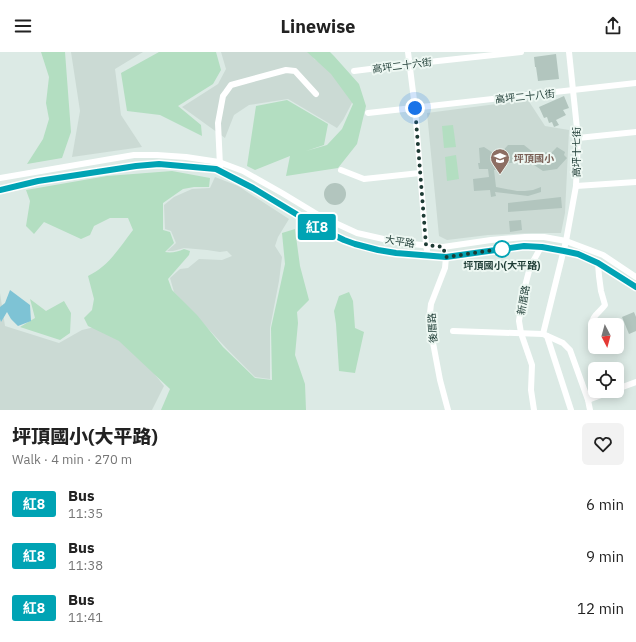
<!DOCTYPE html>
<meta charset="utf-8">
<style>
:root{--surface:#fff;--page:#f2f2f2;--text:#222;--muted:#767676}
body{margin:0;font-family:"IBM Plex Sans","Noto Sans TC",sans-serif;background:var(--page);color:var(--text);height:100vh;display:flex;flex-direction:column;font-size:15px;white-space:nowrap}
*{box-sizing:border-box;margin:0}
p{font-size:13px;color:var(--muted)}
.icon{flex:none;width:22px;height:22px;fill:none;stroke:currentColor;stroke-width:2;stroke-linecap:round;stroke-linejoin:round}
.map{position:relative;height:358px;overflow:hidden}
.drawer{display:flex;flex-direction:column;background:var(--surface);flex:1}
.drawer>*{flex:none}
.badge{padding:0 8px;border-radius:3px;font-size:14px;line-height:26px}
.needle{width:26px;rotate:174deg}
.buttons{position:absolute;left:588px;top:266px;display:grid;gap:8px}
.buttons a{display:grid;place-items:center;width:36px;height:36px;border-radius:6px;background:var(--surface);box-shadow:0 2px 10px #0003;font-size:20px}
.you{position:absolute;width:20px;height:20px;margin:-10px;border:3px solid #fff;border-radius:50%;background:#1a73e8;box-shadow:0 0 0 6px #1a73e833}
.map>.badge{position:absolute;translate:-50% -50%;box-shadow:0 0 0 2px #fff}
.round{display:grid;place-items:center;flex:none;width:42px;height:42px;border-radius:6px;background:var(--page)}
.head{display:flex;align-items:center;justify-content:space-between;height:68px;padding:0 12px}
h1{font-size:19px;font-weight:800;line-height:30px}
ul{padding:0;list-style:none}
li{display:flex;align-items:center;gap:12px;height:52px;padding:0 12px}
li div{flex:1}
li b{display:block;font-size:15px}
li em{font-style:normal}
li .badge{min-width:44px;font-weight:700;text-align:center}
header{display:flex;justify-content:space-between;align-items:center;height:52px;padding:0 12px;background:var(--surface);font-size:18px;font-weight:800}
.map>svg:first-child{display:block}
</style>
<header><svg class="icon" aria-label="menu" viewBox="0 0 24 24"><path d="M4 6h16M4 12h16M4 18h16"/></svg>Linewise<svg class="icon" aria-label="share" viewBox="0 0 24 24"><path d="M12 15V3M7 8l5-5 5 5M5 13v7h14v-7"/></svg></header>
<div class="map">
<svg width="636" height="358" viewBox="0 0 636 358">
<rect width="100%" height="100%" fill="#dceae5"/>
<!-- built -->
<g fill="#cbdad4">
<path d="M71,0H143L115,17L121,63L142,95L72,105L80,59Z"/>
<path d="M221,0H312L314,7L327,15L353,49L343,68L337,76L288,47L249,53L234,63L225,86L182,55L218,32L226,17Z"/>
<path d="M528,48L545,74L569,78L565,161L561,181H532L488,183L447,188L439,184L427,61Z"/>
<path d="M215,125L238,134L289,167L278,185L275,194L282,205L279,229L270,276V327L255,325L228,298L174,240L170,226L180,217L188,216L199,207L222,208L232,204L227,199L220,200L207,198L184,196L173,199H167L176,191L171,179L165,177L164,153L174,145L192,137L210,136Z"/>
<path d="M0,241L5,274L59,291L82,278L116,270L141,305L164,334L152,358H0Z"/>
</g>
<!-- green -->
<g fill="#b3dec1">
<path d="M41,0H65L71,80L62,106L27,112L43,87L49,67L46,51L49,25Z"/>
<path d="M159,0H216L221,18L213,32L178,54L201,73L202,84L160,63L127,59L121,21Z"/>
<path d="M307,0H330L334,4L359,32L366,54L357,92L338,116L286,124L290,104L255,118L247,114L256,54L287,48L328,72L324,93L306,99L327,93L342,77L353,52L331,22Z"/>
<path d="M453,73L456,95L444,96L442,74Z"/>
<path d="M456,103L459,127L447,129L445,105Z"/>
<path d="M172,119L210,126L209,135H194L183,137L163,151V178L170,180L174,191L165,200C171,201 178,200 184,197L190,199L189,203L168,227L172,238L197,263L223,295L255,326L272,328L271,276L285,212L282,181L295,177L300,214L309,248L297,260L298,271L295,303L305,332L306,358H161L170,337L119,289L88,274L84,266L92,258L94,247L88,224C109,214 119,196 133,178L128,166H110L94,174L90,183L81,187L44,170L34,182L26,174L30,149L26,138L107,124Z"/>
<path d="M349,240L353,249L355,276L364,280L355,321L339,319L336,272L334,259L339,244Z"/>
<path d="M30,247L46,259L64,249L71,261L70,281L60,288L20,275L35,266Z"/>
</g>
<!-- water -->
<path fill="#7ec3d5" d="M10,238L30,253L31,269L18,274L11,267L7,260L1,270L0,267V255L5,251Z"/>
<!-- building -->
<g fill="#b2c5be">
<path d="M556,2L559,27L538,29L536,15H535L534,5Z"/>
<path d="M564,44L569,56L563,58L566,63L556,68L559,73L554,75L552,70L549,71L547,65L544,66L539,55Z"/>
<path d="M508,93H524L534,101L552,100L557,95L565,100L564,103L567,106L557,117L543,119L528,109L501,112V118H494L496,135L517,139H525L533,138L541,135V140L528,144L495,140L496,144L491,145L490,138L474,139L473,127L489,125L488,117H479L478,111H480L479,96L484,95L498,104Z"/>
<circle cx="335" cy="142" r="11"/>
<path d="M561,145L562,156L508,160V151Z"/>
<path d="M521,168L522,178L510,180L509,169Z"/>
<path d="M634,260L636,265V279L629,282L622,265Z"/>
</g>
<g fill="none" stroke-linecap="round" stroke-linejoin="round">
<!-- minor -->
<g stroke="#fff" stroke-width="6">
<path d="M408,0L415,56L426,193L428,204"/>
<path d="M354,19L410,12L521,0"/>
<path d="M368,61L636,31"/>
<path d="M578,86L636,80"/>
<path d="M220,114L218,71L223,44L226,40L231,33L286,18L295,19L316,42"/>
<path d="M341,118L364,127L420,121"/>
<path d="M0,126L134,103H157L186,105L219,110L243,119L282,141L320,164L357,181L401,191L443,195L491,188L525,185H544L566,189L603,203L636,225"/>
<path d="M576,134L636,130"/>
<path d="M0,138L38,129L136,114L159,112L216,117L253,136L321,177L344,188L378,198L396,201L446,205L524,194L541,195L564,199L578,202L598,211L636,235"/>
<path d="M443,195L446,205L445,216L431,252L430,261L431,280L440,328L448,358"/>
<path d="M592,275C591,264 599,261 605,253L601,239L599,224L598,211"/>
<path d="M453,279L543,282L563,291L570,298L588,348L590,358"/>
<path d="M543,282L566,189L576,134L578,86L569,0"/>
<path d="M547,284L571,358"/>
<path d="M617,337L636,330"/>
<path d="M588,348L612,339"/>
<path d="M534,358L531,338L532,313L521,281L519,269L523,242L530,215L541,195"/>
</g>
</g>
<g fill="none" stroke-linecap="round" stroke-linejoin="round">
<!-- line casing -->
<g stroke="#fff" stroke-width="9">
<path id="line" d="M0,138L38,129L136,114L159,112L216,117L253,136L321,177L344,188L355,192L378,198L396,201L446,205L524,194L542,195L564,199L578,202L598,211L636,235"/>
</g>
<!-- line -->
<use href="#line" stroke="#00a3b4" stroke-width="6"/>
<!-- walk -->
<path stroke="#1d3b34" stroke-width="4" stroke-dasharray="0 7.2" d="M415,56L426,193L443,195L446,205L502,197"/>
</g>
<!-- icons -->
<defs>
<g id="school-pin" transform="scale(1)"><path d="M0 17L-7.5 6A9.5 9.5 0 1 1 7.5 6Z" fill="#8d6e63" stroke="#edf7f2"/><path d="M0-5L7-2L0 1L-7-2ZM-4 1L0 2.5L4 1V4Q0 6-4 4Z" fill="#fff"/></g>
</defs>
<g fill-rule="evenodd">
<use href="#school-pin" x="500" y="106"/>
</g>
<!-- markers -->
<circle fill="#fff" stroke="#00a3b4" stroke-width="2" cx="502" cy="197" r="8"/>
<g text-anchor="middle" stroke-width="4" stroke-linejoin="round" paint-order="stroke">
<!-- street labels -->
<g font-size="10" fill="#1d3b34" stroke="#edf7f2">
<text transform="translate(402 13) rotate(-7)" y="4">高坪二十六街</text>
<text transform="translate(525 44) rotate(-6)" y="4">高坪二十八街</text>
<text transform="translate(576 100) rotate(-90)" y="4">高坪十七街</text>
<text transform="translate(400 189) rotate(9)" y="4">大平路</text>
<text transform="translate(523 248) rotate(-80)" y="4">新厝路</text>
<text transform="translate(432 276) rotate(-94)" y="4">後厝路</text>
</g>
<!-- education labels -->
<g font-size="10" font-weight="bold" fill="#785e54" stroke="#edf7f2" text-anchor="start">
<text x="514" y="110">坪頂國小</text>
</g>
<!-- stop labels -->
<g font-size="10" font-weight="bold" fill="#1d3b34" stroke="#edf7f2">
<text x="502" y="217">坪頂國小(大平路)</text>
</g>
</g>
</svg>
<div class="buttons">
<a><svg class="needle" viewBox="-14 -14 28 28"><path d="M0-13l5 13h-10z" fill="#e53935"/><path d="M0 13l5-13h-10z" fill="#767676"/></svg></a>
<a><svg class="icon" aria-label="locate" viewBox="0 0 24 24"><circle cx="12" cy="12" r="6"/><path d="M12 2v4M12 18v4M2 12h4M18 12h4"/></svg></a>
</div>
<div class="you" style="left:415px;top:56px"></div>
<b class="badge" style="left:317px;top:175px;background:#00a3b4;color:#fff">紅8</b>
</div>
<section class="drawer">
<div class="head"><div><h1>坪頂國小(大平路)</h1><p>Walk · 4 min · 270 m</p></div><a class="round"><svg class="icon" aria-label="heart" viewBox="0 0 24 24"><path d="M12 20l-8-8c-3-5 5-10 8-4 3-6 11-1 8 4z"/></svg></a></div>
<ul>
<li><span class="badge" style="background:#00a3b4;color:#fff">紅8</span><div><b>Bus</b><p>11:35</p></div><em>6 min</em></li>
<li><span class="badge" style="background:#00a3b4;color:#fff">紅8</span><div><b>Bus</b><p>11:38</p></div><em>9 min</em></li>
<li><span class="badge" style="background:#00a3b4;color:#fff">紅8</span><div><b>Bus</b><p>11:41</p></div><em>12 min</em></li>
</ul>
</section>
